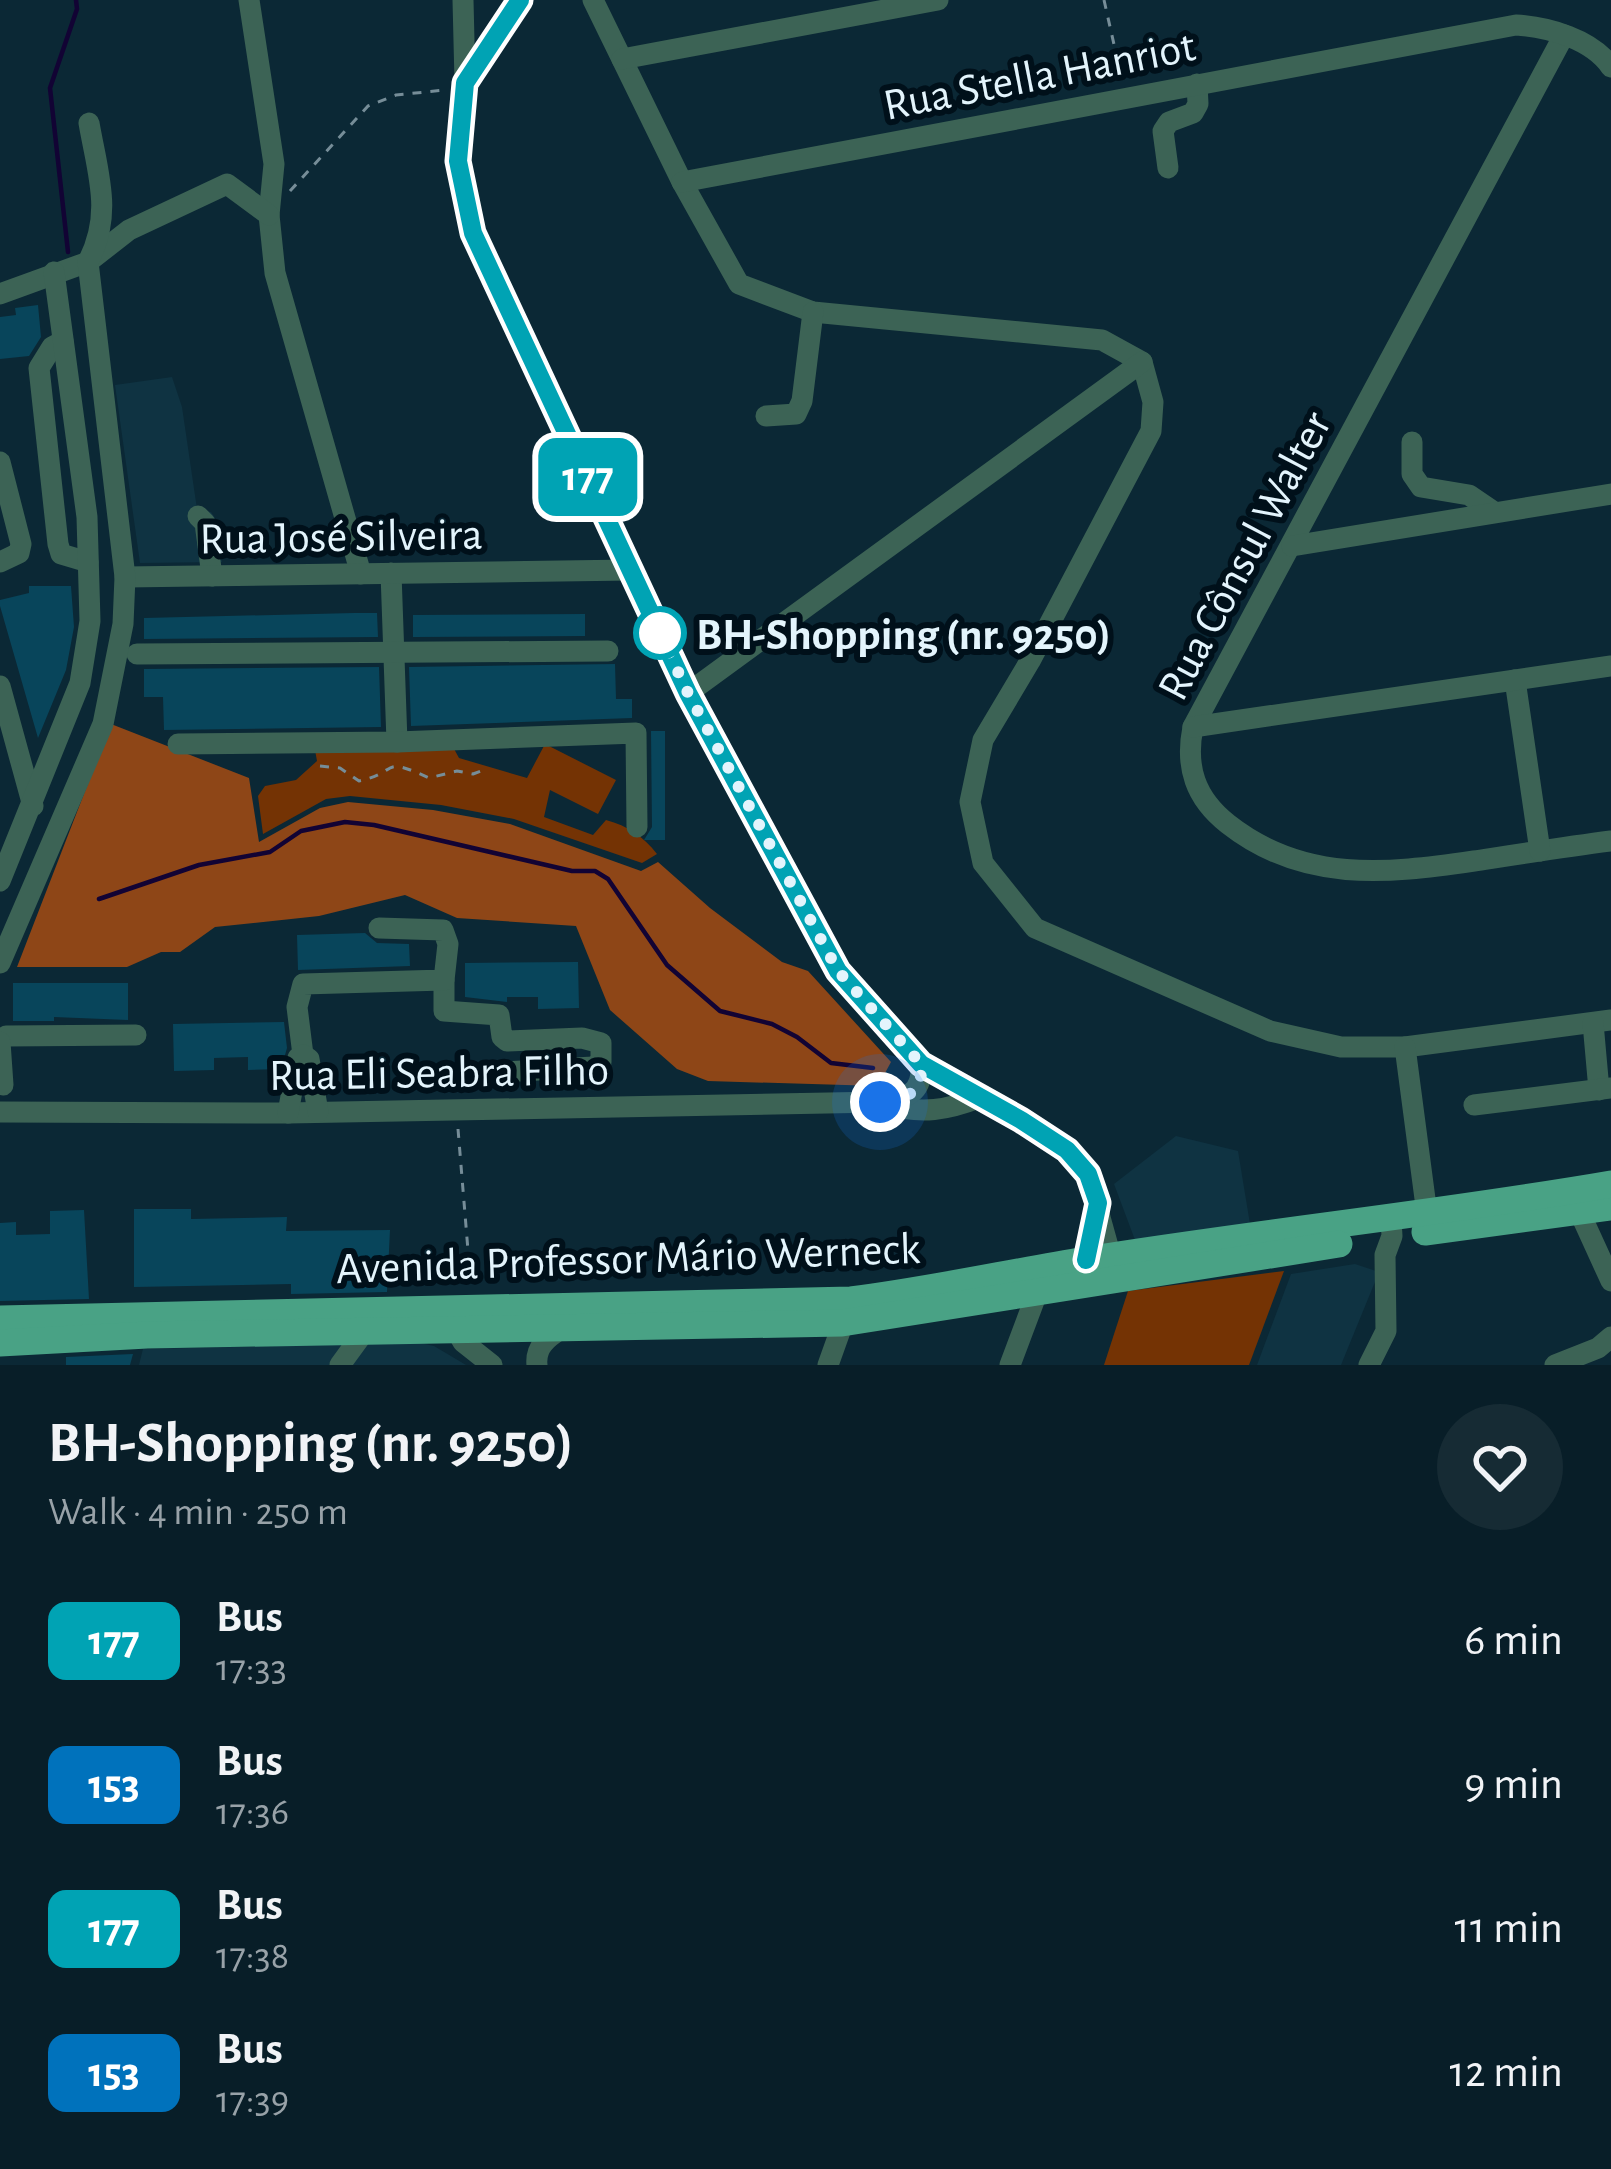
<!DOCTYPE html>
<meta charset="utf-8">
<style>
:root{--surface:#081e28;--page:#162b34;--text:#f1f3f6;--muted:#98a2a8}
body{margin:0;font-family:"Alegreya Sans",sans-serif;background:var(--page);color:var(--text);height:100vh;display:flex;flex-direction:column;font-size:45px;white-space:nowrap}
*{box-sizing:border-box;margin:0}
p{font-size:39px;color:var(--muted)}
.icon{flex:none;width:66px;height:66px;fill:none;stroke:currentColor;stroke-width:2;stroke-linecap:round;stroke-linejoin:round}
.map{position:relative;height:1365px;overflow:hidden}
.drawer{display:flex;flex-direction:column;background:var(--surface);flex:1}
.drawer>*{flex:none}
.badge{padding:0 24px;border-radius:18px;font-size:42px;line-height:78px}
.you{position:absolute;width:60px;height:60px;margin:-30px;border:9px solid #fff;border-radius:50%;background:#1a73e8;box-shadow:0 0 0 18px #1a73e833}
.map>.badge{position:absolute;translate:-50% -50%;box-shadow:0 0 0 6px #fff}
.round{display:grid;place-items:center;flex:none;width:126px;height:126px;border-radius:63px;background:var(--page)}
.summary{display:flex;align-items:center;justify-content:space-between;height:204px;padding:0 48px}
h1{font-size:57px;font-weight:700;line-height:90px}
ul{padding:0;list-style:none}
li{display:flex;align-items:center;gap:36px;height:144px;padding:0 48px}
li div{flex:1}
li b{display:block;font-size:45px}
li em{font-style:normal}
li .badge{min-width:132px;font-weight:700;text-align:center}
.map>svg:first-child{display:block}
</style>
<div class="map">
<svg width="1611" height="1365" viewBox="0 0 1611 1365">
<rect width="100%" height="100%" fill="#0b2835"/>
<!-- built -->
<g fill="#0f3342">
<path d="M172,377L182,407L197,509L211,512L215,518L222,562L140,563L115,385Z"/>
<path d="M1176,1136L1238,1151L1250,1224L1135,1240L1114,1184Z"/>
<path d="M1355,1264L1379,1272L1341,1365H1257L1291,1274Z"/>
<path d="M420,1343L434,1346L466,1365H139L143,1349Z"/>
</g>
<!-- green -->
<g fill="#743304">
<path d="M545,744L616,780L598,814L550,790L544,817L593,835L606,820C628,826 643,836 657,854L642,863L514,819L441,805L350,796L326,799L263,834L258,796L265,786L296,780L317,761L315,750L453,747L459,758L527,778Z"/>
<path d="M1284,1271L1249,1365H1104L1128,1291Z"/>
</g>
<!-- forest -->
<path fill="#8e4617" d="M111,724L249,778L259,842L320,808L348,802L433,810L510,824L641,871L658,862L710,908L782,962L808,971L891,1062L878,1086L708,1081L677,1069L610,1010L576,926L457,918L405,895L319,916L215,927L180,952H161L127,967H17Z"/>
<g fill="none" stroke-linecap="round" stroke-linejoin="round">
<!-- stream -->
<g stroke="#120334" stroke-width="4.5">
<path d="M68,252L50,88L77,9L76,0"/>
<path d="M99,899L199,865L270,852L301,831L345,822L374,825L572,871H595L608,879L667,965L720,1011L772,1024L797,1037L831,1063L873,1068"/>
</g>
</g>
<!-- building -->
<g fill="#08455b">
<path d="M38,305L41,337L29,356L0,359V317L16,315L15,308Z"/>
<path d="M29,586H71L74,627L66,670L38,738L0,606V600L29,593Z"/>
<path d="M354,613H377L378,637L144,639V618Z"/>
<path d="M585,614V636L413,637V615Z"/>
<path d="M615,664L616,699H632V718L411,726L409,667Z"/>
<path d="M379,667L381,727L164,730L163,697H144V669Z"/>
<path d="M651,731H665V840H644L652,827Z"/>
<path d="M365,933L377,943L409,944L410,966L298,970L297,935Z"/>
<path d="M578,962L579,1008L538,1009V997H507V1002L465,997V963Z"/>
<path d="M13,983H128V1020L54,1017V1021H13Z"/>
<path d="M284,1022L287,1048L281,1069L248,1070V1057L214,1058V1070L174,1071L173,1024Z"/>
<path d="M134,1209H191V1219L287,1217L286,1231L390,1230L387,1292L291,1294V1284L134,1287Z"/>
<path d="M84,1210L89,1299L0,1301V1223L16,1222V1235L50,1234V1211Z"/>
<path d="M133,1354L130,1365H66V1357Z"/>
</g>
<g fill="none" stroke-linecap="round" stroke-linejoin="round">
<!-- path -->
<g stroke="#768d98" stroke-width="3" stroke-dasharray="9 9" stroke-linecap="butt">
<path d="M1104,0L1122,80"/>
<path d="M290,191L368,106L396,95L445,90"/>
<path d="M320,766L340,768L359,781C401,772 379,755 429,778L457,771L473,774L484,770"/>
<path d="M458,1129L471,1287"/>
</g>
<!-- minor -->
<g stroke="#3c6355" stroke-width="21">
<path d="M249,0L274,164L269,215L275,273L361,574"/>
<path d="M463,0L465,82"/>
<path d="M520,0L465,83L458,161L473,233L688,693L838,971L921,1064L1067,1150L1088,1174L1111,1257"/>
<path d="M593,0L682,182L739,284L813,312L1102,340L1142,362L1153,402L1151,431L1030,661L983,740L970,802L983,863L1035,928L1270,1031L1341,1047H1405L1611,1020"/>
<path d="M1564,35L1193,727C1185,767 1195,798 1228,824C1303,883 1386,874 1474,861C1520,854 1565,847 1611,841"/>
<path d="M622,59L938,0"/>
<path d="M1168,168L1163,131L1169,122L1193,113L1198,104L1197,84"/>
<path d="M682,182L1516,25C1548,27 1592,39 1611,67"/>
<path d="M0,294L88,262L129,230L227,184L269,215"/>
<path d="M63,341L52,347L39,368L58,544L61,554L88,562"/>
<path d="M766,416L796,414L802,401L813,312"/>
<path d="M1412,442V474L1421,487L1469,495L1494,512"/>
<path d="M0,462L21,544L19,553L0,562"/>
<path d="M198,516L205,523L212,576"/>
<path d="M1292,546L1611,494"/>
<path d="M391,573L397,742"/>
<path d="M125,577L631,570"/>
<path d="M137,654L608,651"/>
<path d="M1515,680L1540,851"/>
<path d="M0,686L33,806"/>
<path d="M688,693L1142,362"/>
<path d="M1193,727L1611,666"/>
<path d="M178,744L397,742L636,733L637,827"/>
<path d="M0,881L80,683L90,621L87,517L54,272"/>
<path d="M0,963L103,724L123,624L125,577L88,262C113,213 98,175 89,123"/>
<path d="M444,980V1011L499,1015L502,1037L507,1041L582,1038L601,1043V1062L593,1067L486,1073"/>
<path d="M1593,1023L1599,1090"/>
<path d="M0,1041L6,1036L136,1035"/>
<path d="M0,1042L3,1085"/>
<path d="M1405,1047L1427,1214"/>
<path d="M303,1055L297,1007L303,984L444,980L448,944L443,930L379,928"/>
<path d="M886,1104C921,1115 948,1110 981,1097"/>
<path d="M1474,1105L1611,1088"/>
<path d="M0,1112L288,1113L880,1102C907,1098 923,1094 921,1064"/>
<path d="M288,1113L298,1058L303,1055L309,1059L318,1112"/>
<path d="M1574,1200L1611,1281"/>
<path d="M459,1322L456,1330L463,1342L492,1365"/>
<path d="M340,1365L364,1332"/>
<path d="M537,1365C535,1347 547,1338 561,1329"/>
<path d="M828,1365L848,1309"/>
<path d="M1010,1365L1037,1293"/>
<path d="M1369,1365L1386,1331L1385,1255L1392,1236L1391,1219"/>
<path d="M1555,1365L1598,1348L1611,1337"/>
</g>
<!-- major -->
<g stroke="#49a285" stroke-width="27">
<path d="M1425,1232L1611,1207"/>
<path d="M0,1319L851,1300C930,1290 1007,1273 1086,1260C1260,1232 1437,1214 1611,1184"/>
<path d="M0,1343L147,1335L842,1323L1339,1244"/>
</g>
</g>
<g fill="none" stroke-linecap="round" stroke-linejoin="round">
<!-- line casing -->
<g stroke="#fff" stroke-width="27">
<path id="line" d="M520,0L465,83L458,161L473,233L688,693L838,971L921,1064L1021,1120L1067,1150L1088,1174L1098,1203L1086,1260"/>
</g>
<!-- line -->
<use href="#line" stroke="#00a3b4" stroke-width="18"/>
<!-- walk -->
<path stroke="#e3f4fc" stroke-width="12" stroke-dasharray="0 21.6" d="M660,633L688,693L838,971L921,1064C923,1094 907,1098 880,1102"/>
</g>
<!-- markers -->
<circle fill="#fff" stroke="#00a3b4" stroke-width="6" cx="660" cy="633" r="24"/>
<g text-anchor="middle" stroke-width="12" stroke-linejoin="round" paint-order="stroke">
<!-- street labels -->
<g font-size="45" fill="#e3f4fc" stroke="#00101a">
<text transform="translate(1039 74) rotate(-11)" y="16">Rua Stella Hanriot</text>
<text transform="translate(341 535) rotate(-1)" y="16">Rua José Silveira</text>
<text transform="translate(1243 555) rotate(-62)" y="16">Rua Cônsul Walter</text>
<text transform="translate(439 1071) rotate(-1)" y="16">Rua Eli Seabra Filho</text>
<text transform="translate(628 1257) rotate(-2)" y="16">Avenida Professor Mário Werneck</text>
</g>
<!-- stop labels -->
<g font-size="45" font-weight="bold" fill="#e3f4fc" stroke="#00101a" text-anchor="start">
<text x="696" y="649">BH-Shopping (nr. 9250)</text>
</g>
</g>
</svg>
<div class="you" style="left:880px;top:1102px"></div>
<b class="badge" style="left:588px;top:477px;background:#00a3b4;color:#fff">177</b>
</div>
<section class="drawer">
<div class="summary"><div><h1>BH-Shopping (nr. 9250)</h1><p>Walk · 4 min · 250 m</p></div><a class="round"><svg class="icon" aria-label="heart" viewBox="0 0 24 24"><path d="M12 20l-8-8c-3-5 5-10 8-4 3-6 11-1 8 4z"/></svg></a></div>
<ul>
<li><span class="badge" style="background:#00a3b4;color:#fff">177</span><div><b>Bus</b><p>17:33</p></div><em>6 min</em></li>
<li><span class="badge" style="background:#0072bc;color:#fff">153</span><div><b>Bus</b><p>17:36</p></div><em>9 min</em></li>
<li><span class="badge" style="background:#00a3b4;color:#fff">177</span><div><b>Bus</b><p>17:38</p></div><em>11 min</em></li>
<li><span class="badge" style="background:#0072bc;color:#fff">153</span><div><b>Bus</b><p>17:39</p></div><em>12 min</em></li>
</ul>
</section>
